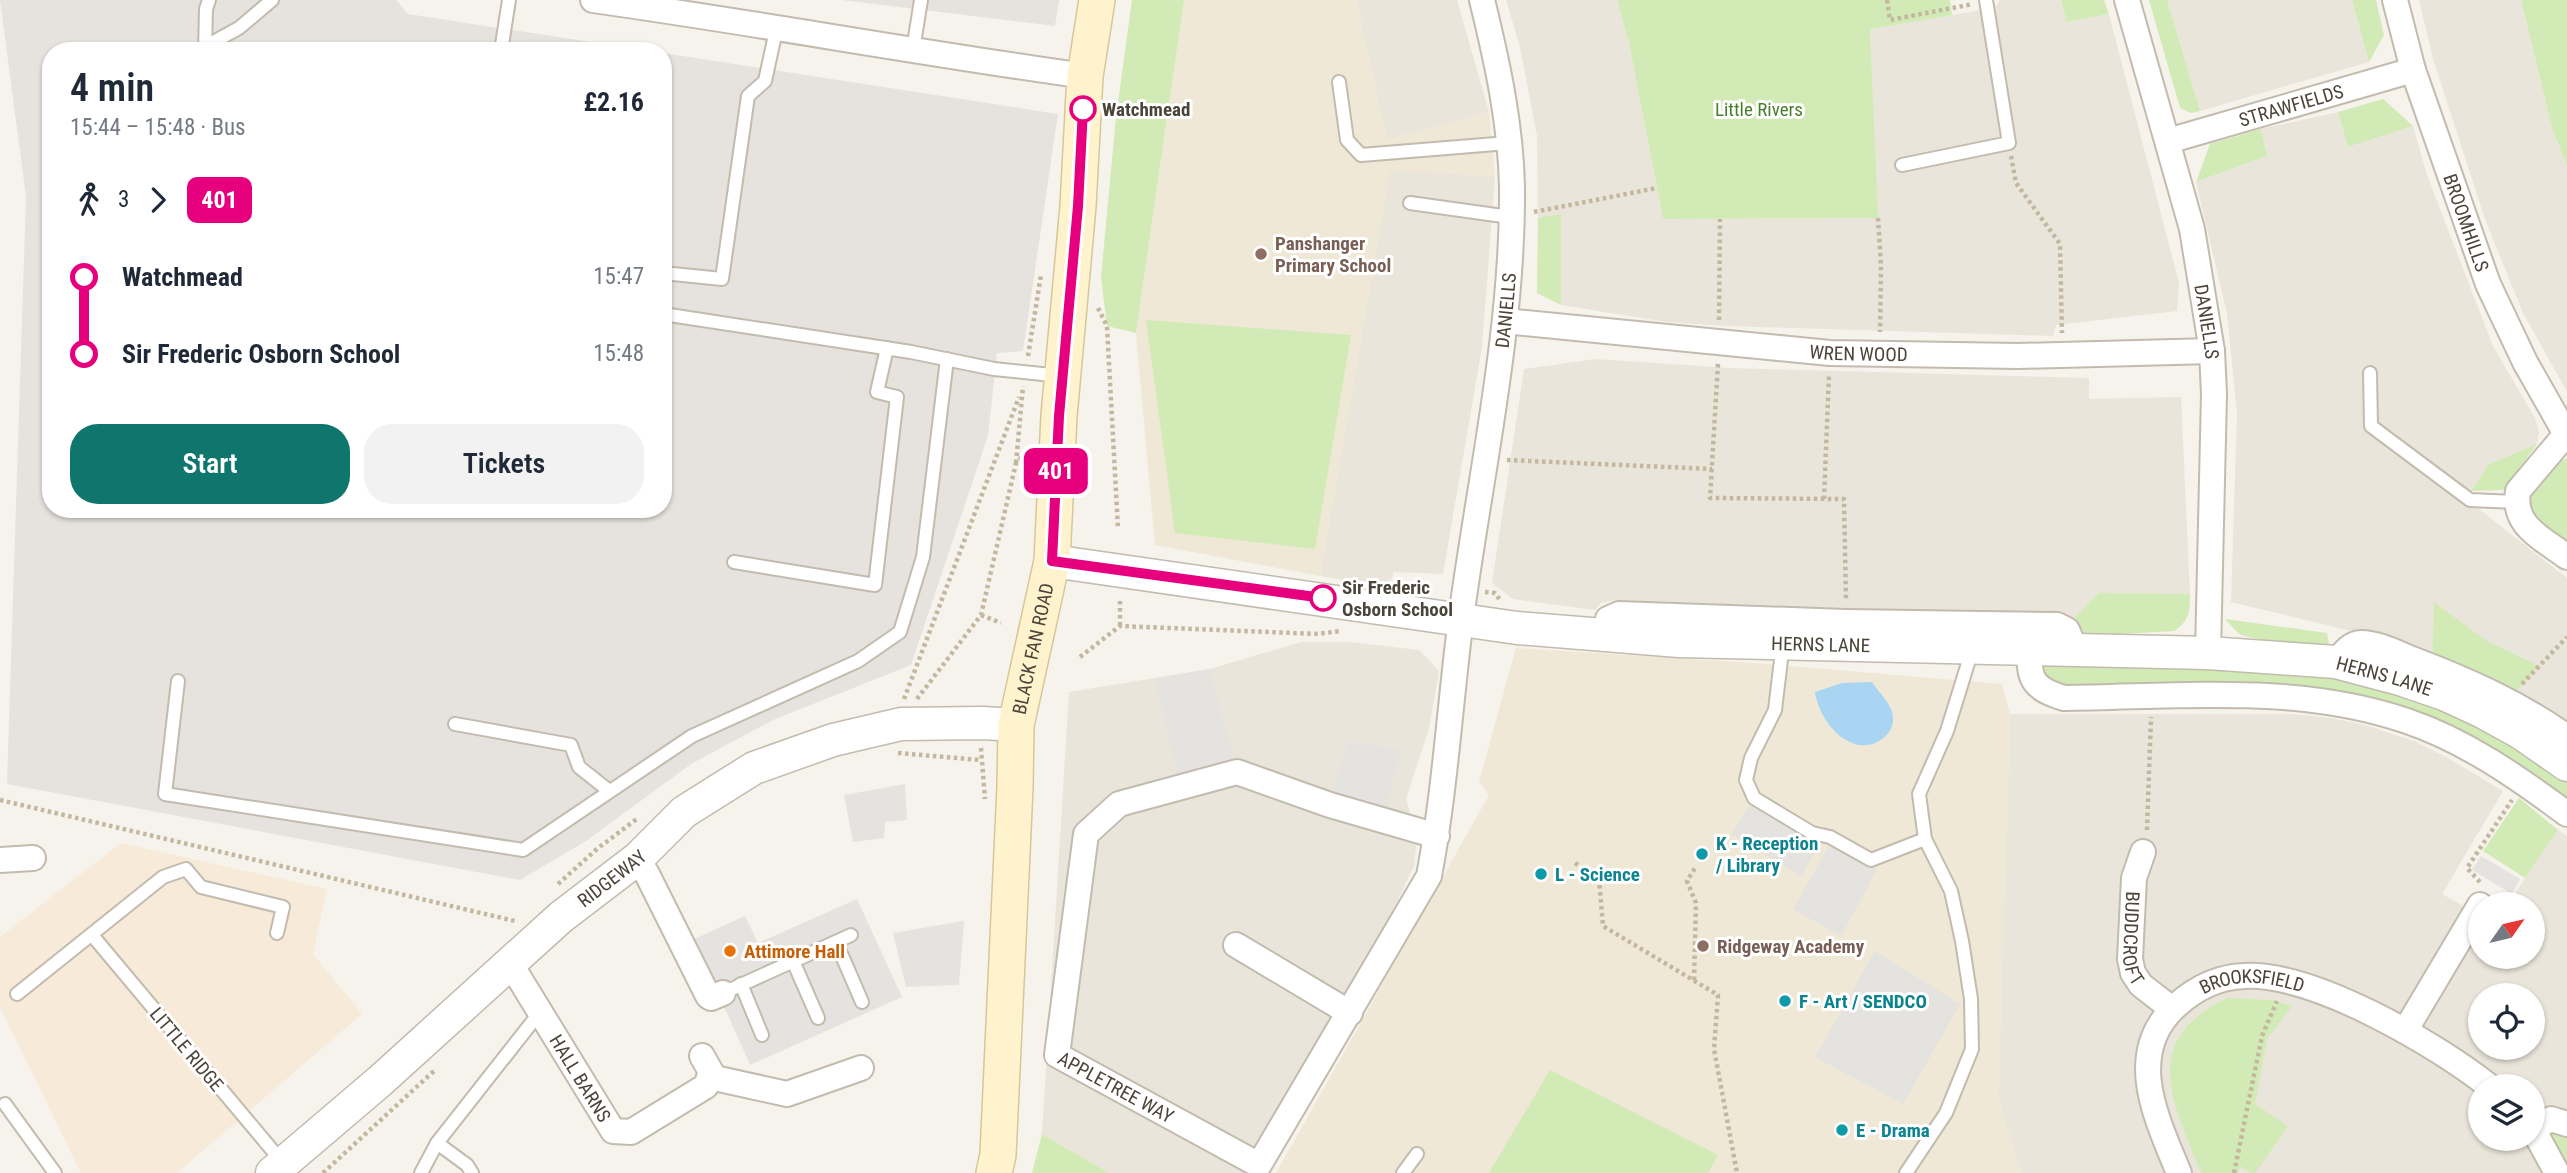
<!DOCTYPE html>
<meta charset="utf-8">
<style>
:root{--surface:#fff;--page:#f2f2f3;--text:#1f2937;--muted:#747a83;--accent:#0f766e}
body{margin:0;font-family:"Roboto Condensed",sans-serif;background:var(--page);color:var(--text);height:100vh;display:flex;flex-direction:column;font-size:26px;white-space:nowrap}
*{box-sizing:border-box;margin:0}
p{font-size:23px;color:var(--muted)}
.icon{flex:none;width:38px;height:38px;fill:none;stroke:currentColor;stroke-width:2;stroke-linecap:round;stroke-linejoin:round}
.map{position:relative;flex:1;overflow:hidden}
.sheet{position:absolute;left:42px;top:42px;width:630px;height:476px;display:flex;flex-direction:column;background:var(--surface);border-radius:28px;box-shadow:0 2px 5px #0004}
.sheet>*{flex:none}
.badge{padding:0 14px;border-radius:10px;font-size:24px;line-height:46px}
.needle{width:46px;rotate:56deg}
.buttons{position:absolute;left:2468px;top:892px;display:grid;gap:14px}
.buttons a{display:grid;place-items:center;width:77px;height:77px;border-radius:50%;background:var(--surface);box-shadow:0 2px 5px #0004;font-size:35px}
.map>.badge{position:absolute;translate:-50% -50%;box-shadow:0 0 0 4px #fff}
.legs{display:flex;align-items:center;gap:10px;height:77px;padding:0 28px;font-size:23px}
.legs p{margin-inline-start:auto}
.headline{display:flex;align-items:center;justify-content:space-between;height:119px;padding:0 28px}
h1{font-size:38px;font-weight:600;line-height:52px}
.primary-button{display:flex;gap:14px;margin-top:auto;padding:14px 28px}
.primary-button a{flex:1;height:80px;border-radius:28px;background:var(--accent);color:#fff;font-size:28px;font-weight:600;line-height:80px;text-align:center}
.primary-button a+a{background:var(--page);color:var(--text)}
ul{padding:0 28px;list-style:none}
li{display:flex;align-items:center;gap:24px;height:77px;font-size:26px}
li i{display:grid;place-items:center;width:10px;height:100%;margin:0 9px;background:currentColor}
li i::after{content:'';width:18px;height:18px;margin:-9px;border:5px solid;border-radius:50%;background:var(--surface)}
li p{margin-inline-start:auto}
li:first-child i{background:linear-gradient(#0000 50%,currentColor 0)}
li:last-child i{background:linear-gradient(currentColor 50%,#0000 0)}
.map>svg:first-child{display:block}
</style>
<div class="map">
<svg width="2567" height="1173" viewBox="0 0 2567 1173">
<rect width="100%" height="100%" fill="#f6f3ec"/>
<!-- residential -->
<g fill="#eae5da" fill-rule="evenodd">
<path d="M1356,0H1457L1489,112L1387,140Z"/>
<path d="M1506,0H1617L1629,43L1663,219L1877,218L1870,28L1995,8L2000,0H2061L2068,22L2109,14L2179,283L2177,311L2056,325L2053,336L1726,326L1666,322L1561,305V215L1538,218L1537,136L1520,47Z"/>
<path d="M2167,0H2352L2369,62L2200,111Z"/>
<path d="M2419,0H2521L2552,128L2567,166V392L2523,313L2486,222L2433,59Z"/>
<path d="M2338,112L2348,147L2413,126L2427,175L2493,346L2535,418L2539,432L2537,444L2489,464L2471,491L2475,506L2567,578V725L2396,642L2231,602L2237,413L2227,314L2196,182L2267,156L2261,129Z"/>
<path d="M1390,170L1495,176L1482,347L1443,574L1394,572L1388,588L1320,576Z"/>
<path d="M1596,359L1730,368L2089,378V399L2181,397L2190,594L2099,593L2075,617L1614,600L1601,603L1595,610L1513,599L1492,583L1524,369Z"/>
<path d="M1301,642H1350L1419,650L1439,671L1429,729L1406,799L1417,837L1414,866L1269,1173H1109L1042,1134L1069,692L1210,669Z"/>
<path d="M2010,714H2293L2331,718L2365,725L2414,741L2448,758L2503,791L2442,894L2480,915V957H2532V905H2507L2558,830L2567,836V1173H2021L1998,1098ZM2480,996H2532V1048H2480ZM2480,1087H2532V1139H2480Z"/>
</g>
<!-- commercial -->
<path fill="#f7ead8" d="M121,843L327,889L313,954L362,1014L177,1173H81L0,1007V937Z"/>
<!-- industrial -->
<g fill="#e6e2dd">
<path d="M0,0H396L408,14L649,51H51V509H663V53L1058,114L1023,351L997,353L988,436L911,665L773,720L691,764L586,841L520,880L7,784L26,197Z"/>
<path d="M841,0H1059L1055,26Z"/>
</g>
<!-- education -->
<g fill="#efe8d6">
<path d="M1184,0H1356L1387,140L1489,112L1495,176L1390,171L1320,576L1155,545L1136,333Z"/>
<path d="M1516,648L1753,663L2002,684L2010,714L1998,1098L2021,1173H1276L1489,795L1479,782Z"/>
</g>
<!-- green -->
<g fill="#d2eab5">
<path d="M1132,0H1184L1136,333L1107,326L1101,277L1116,117Z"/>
<path d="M1617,0H1950L1952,15L1870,29L1878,218L1663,219L1629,43Z"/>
<path d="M2061,0H2104L2109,14L2067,22Z"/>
<path d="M2149,0H2167L2200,111L2191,113L2180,108Z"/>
<path d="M2352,0H2376L2384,35L2369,62Z"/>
<path d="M2521,0H2567V166L2552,128Z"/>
<path d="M2383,99L2413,126L2348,147L2338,112Z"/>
<path d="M2261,129L2267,156L2196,182L2210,144Z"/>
<path d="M1561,214V305L1537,293L1538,218Z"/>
<path d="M1146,320L1351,335L1315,549L1175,533Z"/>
<path d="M2537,444L2503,490L2471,491L2489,464Z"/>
<path d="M2567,458V547L2535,524L2525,499L2557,462Z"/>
<path d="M2099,593L2190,594C2190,612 2189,621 2174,631L2085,636L2075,617Z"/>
<path d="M2434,602L2485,640L2539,666L2508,700L2432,667Z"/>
<path d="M2225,619L2327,633L2329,645L2322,649L2248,637L2239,634Z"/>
<path d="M2048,662L2336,670L2435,705L2515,744L2567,780V807L2432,722L2054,687L2044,676L2043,667Z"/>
<path d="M2519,798L2558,830L2525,878L2483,851Z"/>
<path d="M2227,998L2271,1000L2292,1006L2267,1039L2255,1104L2288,1126L2255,1173H2250L2240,1166L2238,1173H2201C2173,1102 2138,1041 2227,998Z"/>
<path d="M1550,1070L1718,1155L1708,1173H1489Z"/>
<path d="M2557,1132L2567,1136V1170L2551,1137L2553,1133Z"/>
<path d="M1042,1134L1109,1173H1032Z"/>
</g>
<!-- parking -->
<g fill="#e5e3e0">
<path d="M1210,669L1237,772L1180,787L1155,678Z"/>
<path d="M1348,741L1400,750L1383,821L1330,805Z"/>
<path d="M905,784L907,820L885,822L884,838L853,842L844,795Z"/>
<path d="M1754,798L1825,835L1801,876L1731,834Z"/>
<path d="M1829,846L1877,870L1841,936L1793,909Z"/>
<path d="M2481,856L2520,879L2512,894L2472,870Z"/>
<path d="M857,899L902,997L750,1065L694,939L745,916L758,943Z"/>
<path d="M964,921L959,985L906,987L893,933Z"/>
<path d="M1875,951L1960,1004L1903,1104L1815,1057Z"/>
</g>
<!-- water -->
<path fill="#a9d4f2" d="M1872,682C1878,691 1887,700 1891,709C1901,733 1873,752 1852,743C1832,735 1818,712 1815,692L1842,683Z"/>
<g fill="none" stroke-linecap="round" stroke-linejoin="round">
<!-- service casing -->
<g stroke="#c2bbae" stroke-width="16">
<g id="service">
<path d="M206,46L239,28L272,0"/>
<path d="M913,50L921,0"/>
<path d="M205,51L206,9L209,0"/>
<path d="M501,51L509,0"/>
<path d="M1339,82L1347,140L1361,155L1508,143"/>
<path d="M1902,165L2009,143L1986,0"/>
<path d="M1410,203L1510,217"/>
<path d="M663,273L722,279L748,96L765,81L777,26"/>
<path d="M663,314L911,352L994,369L1061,376"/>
<path d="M2370,373L2371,426L2470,500L2516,502"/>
<path d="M734,562L875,585L897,397L877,392L887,348"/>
<path d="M1783,643L1775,710L1751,758L1746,780L1754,798L1812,833L1830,837L1871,860L1925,839"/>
<path d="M178,681L165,794L523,850L692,736L858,661L900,632L923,557L947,359"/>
<path d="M455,724L571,745L579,767L608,790"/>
<path d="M92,935L283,1163"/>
<path d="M836,942L862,1002"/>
<path d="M793,961L818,1018"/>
<path d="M741,984L762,1035"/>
<path d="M723,993L851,935"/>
<path d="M17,994L163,877L186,869L201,887L283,907L277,933"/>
<path d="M5,1104L55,1173"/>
<path d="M437,1143L467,1165L472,1173"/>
<path d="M421,1173L437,1143L540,1012"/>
<path d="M1403,1173L1417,1154"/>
<path d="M1906,1173L1946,1113L1972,1049L1971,999L1962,941L1951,891L1925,839L1919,794L1947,731L1973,647"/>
</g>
</g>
<!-- minor casing -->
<g stroke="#c2bbae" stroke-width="28">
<g id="minor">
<path d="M593,0C757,23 920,53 1085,76"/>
<path id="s1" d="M2127,0L2192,229L2212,351L2214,394L2208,653"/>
<path id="s2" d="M2395,0L2413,70L2488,284L2525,362L2567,436"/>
<path id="s3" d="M2168,141L2413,70"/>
<path id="s4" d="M1505,321L1830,353L2018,356L2212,351"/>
<path d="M2566,434L2518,491C2512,526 2542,538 2567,557"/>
<path d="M1607,636L1608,619L1619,614L1846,622L2057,625L2067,630L2075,649"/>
<path d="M2030,650C2028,680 2034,689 2064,698C2179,697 2296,683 2407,721C2466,741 2517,777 2567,814"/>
<path d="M2336,662C2342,655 2350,643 2361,643C2378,643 2397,653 2412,659C2467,680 2519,703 2567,737"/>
<path id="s5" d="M1437,836L1330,805L1237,772L1119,804L1086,834L1057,1055L1259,1165L1429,876C1445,791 1450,704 1461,618C1480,476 1513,333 1512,188C1511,125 1497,61 1482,0"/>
<path id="s6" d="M2143,852L2134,878L2130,959L2133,973L2141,985L2172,1009"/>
<path d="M637,859L647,874L708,996L711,998L723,993"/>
<path d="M0,860L33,858"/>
<path d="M1236,945L1350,1013"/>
<path id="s7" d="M510,963L613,1131L631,1132L706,1086L711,1072L702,1056"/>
<path d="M2405,1031L2480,905"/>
<path d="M710,1077L787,1094L861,1068"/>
<path d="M2532,1127L2557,1173"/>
<path d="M2533,1128L2551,1119L2567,1124"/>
<path id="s8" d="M2179,1173C2157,1119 2123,1053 2177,1005C2196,988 2219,977 2244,976C2313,972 2436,1044 2490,1087"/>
</g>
</g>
<!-- tertiary casing -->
<g stroke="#c2bbae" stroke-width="35">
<g id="tertiary">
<path id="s9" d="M1052,561L1517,628L1679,641L2208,653L2336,662L2400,679L2444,694L2481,711L2521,733L2567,765"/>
<path id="s10" d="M272,1173L380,1081L561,917L637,859L684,812L754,768L833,740L901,724L983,723L1016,725"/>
</g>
</g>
<!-- secondary casing -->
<g stroke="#d6c79b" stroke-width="38">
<g id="secondary">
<path id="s11" d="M994,1173L998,1155L1015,787L1016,725L1052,561L1059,416L1078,206L1085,76L1097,0"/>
</g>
</g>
<!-- path -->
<g stroke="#c4b79f" stroke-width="4.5" stroke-dasharray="3.5 3.5" stroke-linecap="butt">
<path d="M1887,0L1890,20L1973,4"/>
<path d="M2011,156L2016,183L2060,244L2062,333"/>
<path d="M1534,212L1657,188"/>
<path d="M1878,218L1881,266L1880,332"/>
<path d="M1098,308L1107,326L1118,529"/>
<path d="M1719,320L1720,219"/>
<path d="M1028,356L1041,275"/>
<path d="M1718,364L1710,498L1844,499L1846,600"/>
<path d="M1507,460L1712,469"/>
<path d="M1016,463L1023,386"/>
<path d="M1824,499L1829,374"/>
<path d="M1485,592L1495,593L1500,600"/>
<path d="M1120,601V626"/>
<path d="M981,615L1001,623"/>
<path d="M1080,657L1120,626L1318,634L1340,631"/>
<path d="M2522,684L2567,637"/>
<path d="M904,699L1019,397"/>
<path d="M917,699L981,615L1016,463L1030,448"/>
<path d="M981,748L985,799"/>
<path d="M898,753L980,760"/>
<path d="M0,800L515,921"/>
<path d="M2147,830L2151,717"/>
<path d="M1575,863L1599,879L1603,926L1718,995L1714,1049L1737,1173"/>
<path d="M2480,882L2467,868L2512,800"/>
<path d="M558,884L597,849L638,818"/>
<path d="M1694,980L1696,903L1687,881L1695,868"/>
<path d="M323,1173L435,1070"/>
<path d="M2234,1173L2262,1036L2277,1001"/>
</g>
<!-- service -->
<use href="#service" stroke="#fff" stroke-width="12"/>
<!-- minor -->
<use href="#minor" stroke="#fff" stroke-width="24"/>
<!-- tertiary -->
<use href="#tertiary" stroke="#fff" stroke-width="32"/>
<!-- secondary -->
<use href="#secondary" stroke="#fff3cd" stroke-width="35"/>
</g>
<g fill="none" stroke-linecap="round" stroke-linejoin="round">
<!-- line-1 casing -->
<g stroke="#fff" stroke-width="16">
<path id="line-1" d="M1083,109L1078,206L1059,416L1052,561L1323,598"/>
</g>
<!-- line-1 -->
<use href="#line-1" stroke="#e6007e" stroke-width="10"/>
</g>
<!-- markers -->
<g fill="#fff" stroke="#e6007e" stroke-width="3.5">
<circle cx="1083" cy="109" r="12"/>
<circle cx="1323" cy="598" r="12"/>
</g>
<g fill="#8d6e63" stroke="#fff" stroke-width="2.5">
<circle cx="1261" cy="254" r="7"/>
<circle cx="1703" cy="946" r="7"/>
</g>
<g fill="#0f9aa8" stroke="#fff" stroke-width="2.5">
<circle cx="1702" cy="854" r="7"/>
<circle cx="1541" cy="874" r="7"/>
<circle cx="1785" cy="1001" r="7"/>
<circle cx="1842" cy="1130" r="7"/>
</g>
<circle fill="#e8710a" stroke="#fff" stroke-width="2.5" cx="730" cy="951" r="7"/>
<g text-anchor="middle" stroke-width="6" stroke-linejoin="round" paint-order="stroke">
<!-- street labels -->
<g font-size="19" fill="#4b4439" stroke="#fff">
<text dy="7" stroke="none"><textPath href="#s3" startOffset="128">STRAWFIELDS</textPath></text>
<text dy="7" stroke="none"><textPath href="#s2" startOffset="234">BROOMHILLS</textPath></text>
<text dy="7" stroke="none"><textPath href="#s5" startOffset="1736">DANIELLS</textPath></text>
<text dy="7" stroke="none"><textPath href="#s1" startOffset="332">DANIELLS</textPath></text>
<text dy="7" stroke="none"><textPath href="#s4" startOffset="355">WREN WOOD</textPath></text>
<text dy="7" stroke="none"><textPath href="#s9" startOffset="774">HERNS LANE</textPath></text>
<text dy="7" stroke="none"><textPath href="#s11" startOffset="527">BLACK FAN ROAD</textPath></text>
<text dy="7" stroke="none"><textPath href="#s9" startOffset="1340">HERNS LANE</textPath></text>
<text dy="7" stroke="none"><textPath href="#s10" startOffset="450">RIDGEWAY</textPath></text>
<text dy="7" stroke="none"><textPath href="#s6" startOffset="88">BUDDCROFT</textPath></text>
<text dy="7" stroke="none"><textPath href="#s8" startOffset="264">BROOKSFIELD</textPath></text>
<text transform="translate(187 1049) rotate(50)" y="7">LITTLE RIDGE</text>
<text dy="7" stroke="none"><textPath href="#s7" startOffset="135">HALL BARNS</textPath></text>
<text dy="7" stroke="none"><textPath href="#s5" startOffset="667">APPLETREE WAY</textPath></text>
</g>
<!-- stop labels -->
<g font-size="19" font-weight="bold" fill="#4b4439" stroke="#fff" text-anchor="start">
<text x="1102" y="116">Watchmead</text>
<text x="1342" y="594">Sir Frederic<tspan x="1342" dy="22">Osborn School</tspan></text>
</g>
<!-- park labels -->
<g font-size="19" fill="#4a7f2a" stroke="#fff">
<text x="1759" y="116">Little Rivers</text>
</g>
<!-- education labels -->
<g font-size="19" font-weight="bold" fill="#785e54" stroke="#fff" text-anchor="start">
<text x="1275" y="250">Panshanger<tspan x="1275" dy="22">Primary School</tspan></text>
<text x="1717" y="953">Ridgeway Academy</text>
</g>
<!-- culture labels -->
<g font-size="19" font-weight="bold" fill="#0d838f" stroke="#fff" text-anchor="start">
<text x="1716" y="850">K - Reception<tspan x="1716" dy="22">/ Library</tspan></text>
<text x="1555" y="881">L - Science</text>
<text x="1799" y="1008">F - Art / SENDCO</text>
<text x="1856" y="1137">E - Drama</text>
</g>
<!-- food labels -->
<g font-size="19" font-weight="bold" fill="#c56008" stroke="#fff" text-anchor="start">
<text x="744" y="958">Attimore Hall</text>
</g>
</g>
</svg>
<div class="buttons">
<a><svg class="needle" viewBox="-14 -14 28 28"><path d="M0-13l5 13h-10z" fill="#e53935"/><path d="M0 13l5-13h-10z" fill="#747a83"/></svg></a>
<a><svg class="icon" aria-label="locate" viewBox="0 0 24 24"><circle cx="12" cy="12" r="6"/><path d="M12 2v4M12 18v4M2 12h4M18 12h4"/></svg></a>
<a><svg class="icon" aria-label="layers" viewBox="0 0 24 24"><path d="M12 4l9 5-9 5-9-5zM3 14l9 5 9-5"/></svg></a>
</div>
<b class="badge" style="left:1056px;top:471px;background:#e6007e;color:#fff">401</b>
<section class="sheet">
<div class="headline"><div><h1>4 min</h1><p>15:44 – 15:48 · Bus</p></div><b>£2.16</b></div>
<div class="legs"><svg class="icon" aria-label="walk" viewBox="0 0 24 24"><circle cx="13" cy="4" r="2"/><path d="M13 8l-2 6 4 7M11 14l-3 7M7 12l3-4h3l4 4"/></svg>3<svg class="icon" aria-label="forward" viewBox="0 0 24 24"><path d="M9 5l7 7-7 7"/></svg><b class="badge" style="background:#e6007e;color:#fff">401</b></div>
<ul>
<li><i style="color:#e6007e"></i><b>Watchmead</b><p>15:47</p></li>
<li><i style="color:#e6007e"></i><b>Sir Frederic Osborn School</b><p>15:48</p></li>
</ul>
<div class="primary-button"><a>Start</a><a>Tickets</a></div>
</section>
</div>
